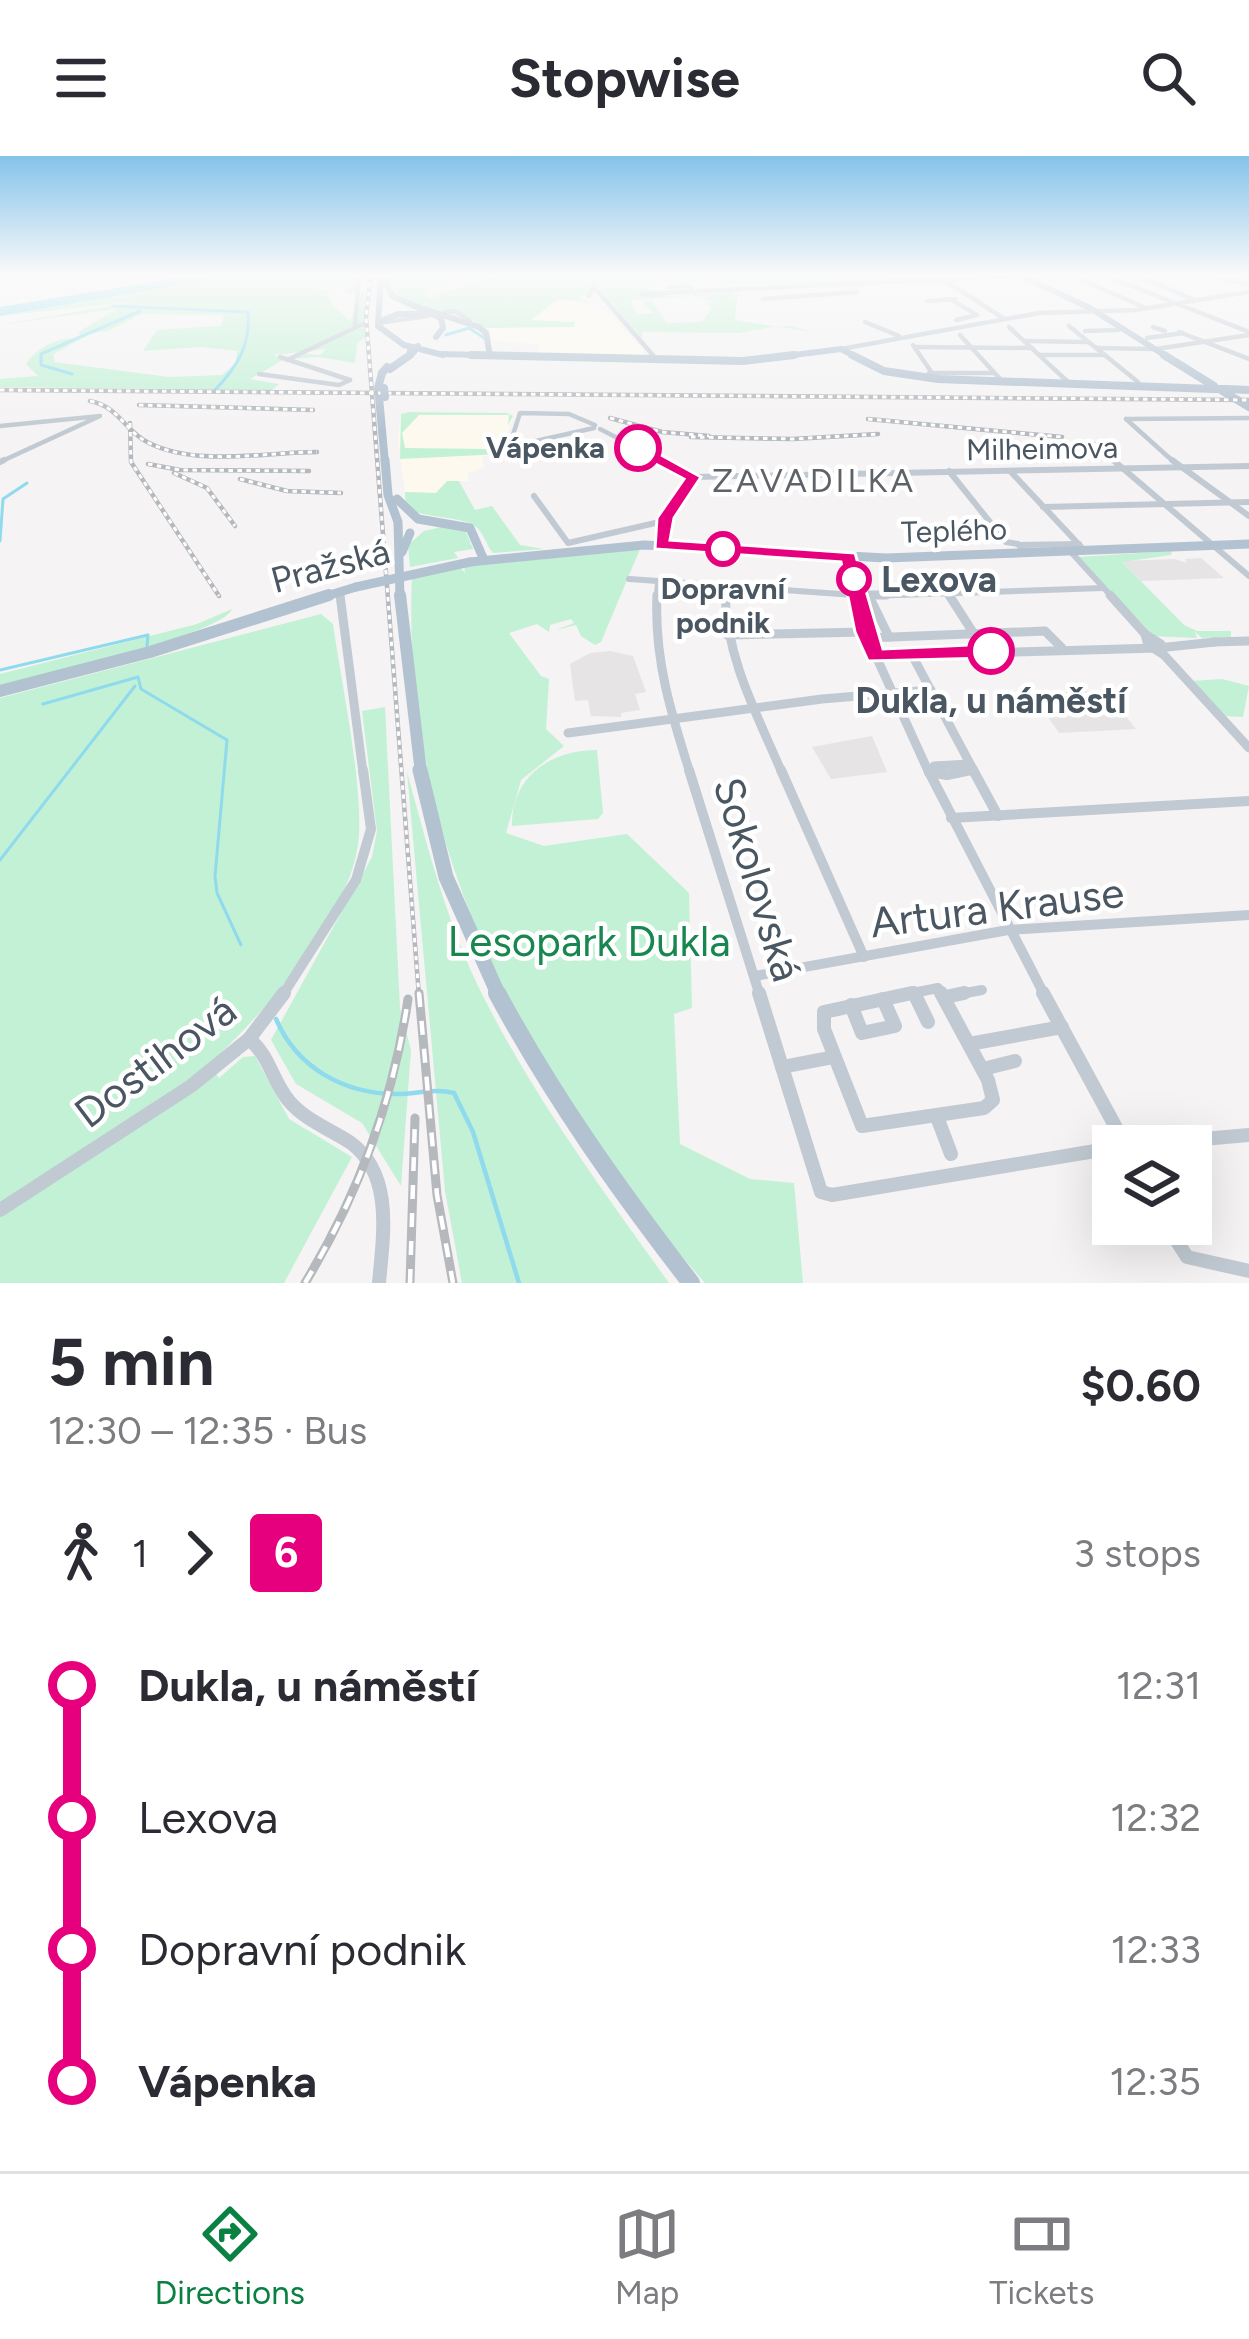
<!DOCTYPE html>
<meta charset="utf-8">
<style>
:root{--surface:#fff;--page:#f2f2f3;--text:#2b2b33;--muted:#7c7c81;--line:#e1e1e2;--accent:#0b8043}
body{margin:0;font-family:Figtree,sans-serif;background:var(--page);color:var(--text);height:100vh;display:flex;flex-direction:column;font-size:45px;white-space:nowrap}
*{box-sizing:border-box;margin:0}
p{font-size:39px;color:var(--muted)}
.icon{flex:none;width:66px;height:66px;fill:none;stroke:currentColor;stroke-width:2;stroke-linecap:round;stroke-linejoin:round}
.map{position:relative;height:1127px;overflow:hidden}
.sheet{display:flex;flex-direction:column;background:var(--surface);flex:1}
.sheet>*{flex:none}
.badge{padding:0 24px;border-radius:9px;font-size:42px;line-height:78px}
.fabs{position:absolute;left:1092px;top:969px;display:grid;gap:24px}
.fabs a{display:grid;place-items:center;width:120px;height:120px;border-radius:0px;background:var(--surface);box-shadow:0 12px 48px #0002;font-size:60px}
.map>.badge{position:absolute;translate:-50% -50%;box-shadow:0 0 0 6px #fff}
.legs{display:flex;align-items:center;gap:18px;height:132px;padding:0 48px;font-size:39px}
.legs p{margin-inline-start:auto}
.headline{display:flex;align-items:center;justify-content:space-between;height:204px;padding:0 48px}
h1{font-size:66px;font-weight:700;line-height:90px}
ul{padding:0 48px;list-style:none}
li{display:flex;align-items:center;gap:42px;height:132px;font-size:45px}
li i{display:grid;place-items:center;width:18px;height:100%;margin:0 15px;background:currentColor}
li i::after{content:'';width:30px;height:30px;margin:-15px;border:9px solid;border-radius:50%;background:var(--surface)}
li p{margin-inline-start:auto}
li:first-child i{background:linear-gradient(#0000 50%,currentColor 0)}
li:last-child i{background:linear-gradient(currentColor 50%,#0000 0)}
header{display:flex;justify-content:space-between;align-items:center;height:156px;padding:0 48px;background:var(--surface);font-size:54px;font-weight:700}
.menu{display:flex;justify-content:space-around;align-items:center;height:168px;border-top:3px solid var(--line);background:var(--surface);font-size:33px;color:var(--muted)}
.menu a{display:grid;justify-items:center;gap:6px}
.menu .on{color:var(--accent)}
.map>svg:first-child{display:block}
</style>
<header><svg class="icon" aria-label="menu" viewBox="0 0 24 24"><path d="M4 6h16M4 12h16M4 18h16"/></svg>Stopwise<svg class="icon" aria-label="search" viewBox="0 0 24 24"><circle cx="10" cy="10" r="6"/><path d="M15 15l6 6"/></svg></header>
<div class="map">
<svg width="1249" height="1127" viewBox="0 0 1249 1127">
<rect width="100%" height="100%" fill="#f5f3f3"/>
<!-- commercial -->
<g fill="#fdf9ef">
<path d="M555,144L599,148L643,193L644,202H537L540,190L535,188L492,185L489,172L518,170Z"/>
<path d="M409,256L507,257L513,260L502,298L482,301L484,311L468,317V325H447L436,337L405,336L398,283L401,258Z"/>
</g>
<!-- education -->
<g fill="#e6e4e5">
<path d="M1201,402L1224,422L1141,425L1121,405L1175,403L1187,407L1185,403Z"/>
<path d="M610,495L633,500L646,536L635,538L640,554L621,557V561L591,560L588,544L575,545L570,508L590,497Z"/>
<path d="M1105,534L1136,573L1059,577L1032,538Z"/>
<path d="M872,580L887,616L831,623L812,591Z"/>
</g>
<!-- green -->
<g fill="#c3f1d5" fill-rule="evenodd">
<path d="M241,118L358,120L355,138L345,137L351,126L318,132L328,135L330,146L350,165L364,132L365,181L357,188L355,207L319,201L290,203L299,197L320,199L326,193L274,199L283,204L250,223L279,228L272,234L0,231V223L38,220L26,208C38,190 59,180 81,183L54,198V206L169,221L222,219L236,207L237,195L201,191L143,195L157,174L221,170L224,159L142,158L108,175L81,179L77,177L117,153L0,169L138,145L0,160Z"/>
<path d="M389,118H482L424,134L429,142L498,118L594,120L591,138L580,141L586,146L558,143L531,164L575,166L574,171L486,172L457,155L463,162L407,145L390,133Z"/>
<path d="M643,118H902L888,124L837,123L821,128L655,126L647,132L660,141L734,136L733,141L738,136L735,164L812,176L791,170L773,172L778,170L739,177L642,176V182L596,129L598,120ZM697,140L714,146L707,148L712,153L702,166L666,167L653,145L642,146L654,157L637,159L631,147L632,144Z"/>
<path d="M409,256L507,257L513,260L508,269L509,259H419L402,277L405,292L487,293L491,284H502L509,275L502,298L400,303L401,258Z"/>
<path d="M447,325H459L475,354L492,350L520,389L544,393L493,397C486,389 484,377 476,371C461,359 429,364 406,352L405,336L436,337Z"/>
<path d="M446,370L466,376L473,393L454,396L458,402L410,411L408,389L424,375Z"/>
<path d="M640,393L601,486L595,489L581,480L576,469L556,474L574,467L571,463L550,469L549,476L537,468L509,477L541,520L549,523L546,573L564,590L521,624L506,677L544,690L627,678L689,737L692,852L674,858L680,988L750,1023L794,1027L803,1127H705C531,929 400,692 412,421L461,412L465,417L464,411Z"/>
<path d="M1172,395L1171,399L1122,406L1184,469L1197,475H1231V481L1202,482L1195,476L1197,482L1151,480L1077,401Z"/>
<path d="M232,453C224,478 36,520 0,529V518L197,468Z"/>
<path d="M321,458L333,468C341,526 365,635 358,689C348,761 262,860 209,908L219,922L243,901L255,900L289,963L352,1001L284,1127H0V542Z"/>
<path d="M1222,523L1249,530L1243,561L1223,560L1192,525Z"/>
<path d="M385,551L400,852L411,894L401,1030L362,967L296,928L271,884L372,701L377,675L362,555Z"/>
<path d="M597,594L603,657L598,663L512,670C511,621 550,594 597,594Z"/>
<path d="M407,616C428,693 448,771 484,842C535,943 603,1035 669,1127H462L445,1035Z"/>
</g>
<!-- water -->
<path fill="#90daee" d="M203,118H241L0,160V151Z"/>
<g fill="none" stroke-linecap="round" stroke-linejoin="round">
<!-- stream-far1 -->
<g stroke="#90daee" stroke-width="3">
<path d="M113,150L248,156C251,189 237,211 215,234"/>
<path d="M469,172L484,182"/>
<path d="M446,179L469,172"/>
<path d="M72,218L41,209V198L140,155"/>
<path d="M0,385L3,343L27,327"/>
<path d="M0,514L148,479L147,490"/>
<path d="M43,548L138,521L141,533L227,584L215,720L217,737L241,789"/>
<path d="M0,704L135,530"/>
</g>
<!-- stream -->
<path stroke="#90daee" stroke-width="4.5" d="M276,863C297,912 344,938 397,938C417,938 434,932 454,937L473,976L519,1127"/>
<!-- minor-far4 -->
<g stroke="#c1cad2" stroke-width="4.5">
<path d="M1068,118L1146,152"/>
<path d="M1101,118L1249,176"/>
<path d="M1135,118L1192,143"/>
<path d="M1195,118L1249,128"/>
<path d="M944,124L1003,162"/>
<path d="M946,124L1032,118"/>
<path d="M593,130L658,205"/>
<path d="M669,131L689,130L695,137"/>
<path d="M664,139L641,138L949,123"/>
<path d="M589,140L598,118"/>
<path d="M763,143L857,136"/>
<path d="M950,143L977,159L956,164"/>
<path d="M927,145L956,143"/>
<path d="M445,156L455,155L470,165"/>
<path d="M385,166L428,160"/>
<path d="M865,166L899,180"/>
<path d="M355,169L359,118"/>
<path d="M1069,170L1138,226"/>
<path d="M1009,171L1068,226"/>
<path d="M1153,171L1165,175"/>
<path d="M1085,175L1118,174"/>
<path d="M1179,176L1249,203"/>
<path d="M960,179L1001,224L1009,226"/>
<path d="M1147,182L1183,177"/>
<path d="M1027,185L1087,186"/>
<path d="M913,189L932,217"/>
<path d="M915,191L1032,192"/>
<path d="M1096,192L1156,193L1249,179"/>
<path d="M841,193L1039,157L1135,154L1249,136"/>
<path d="M1040,199H1105"/>
<path d="M280,201L350,224"/>
<path d="M287,204L363,168"/>
<path d="M929,217H994"/>
<path d="M259,218L339,229L350,224"/>
<path d="M1126,263L1175,307"/>
<path d="M1126,263L1249,262"/>
<path d="M0,270L100,260L0,306"/>
<path d="M594,272L509,291L520,257L569,258L595,269"/>
<path d="M600,273L666,307"/>
<path d="M1093,287L1116,307"/>
</g>
<!-- minor-far3 -->
<g stroke="#c1cad2" stroke-width="6">
<path d="M660,304L693,321"/>
<path d="M1113,304L1249,420"/>
<path d="M1172,304L1249,360"/>
<path d="M0,306L4,304"/>
<path d="M949,315L1006,386L1018,388L1026,397"/>
<path d="M1011,316L1085,395"/>
<path d="M693,321L1249,310"/>
<path d="M534,340L568,387L664,365"/>
<path d="M1043,351L1249,346"/>
<path d="M661,389L665,362L693,321"/>
<path d="M1019,389L1079,388"/>
<path d="M1070,395L1113,442"/>
<path d="M849,401L858,442"/>
<path d="M629,423L869,440L1103,432"/>
<path d="M725,430V442"/>
<path d="M339,435L340,442"/>
<path d="M948,438L951,442"/>
<path d="M657,442L658,425"/>
</g>
<!-- minor-far2 -->
<g stroke="#c1cad2" stroke-width="9">
<path d="M340,439L363,617"/>
<path d="M657,439C654,503 671,557 690,617"/>
<path d="M725,439C727,504 757,558 782,617"/>
<path d="M857,439L865,476L929,617"/>
<path d="M861,439H886"/>
<path d="M949,439L974,478"/>
<path d="M1110,439L1145,478L1161,488L1162,496"/>
<path d="M869,440L889,481"/>
<path d="M1145,478L1148,489L1164,499L1249,592"/>
<path d="M727,479L865,476"/>
<path d="M867,482L1045,475L1062,492"/>
<path d="M1212,486L1249,485"/>
<path d="M912,499L975,617"/>
<path d="M875,500L1158,492L1215,486"/>
<path d="M568,577L822,543L931,534"/>
<path d="M934,610L970,608"/>
<path d="M958,617L973,613"/>
</g>
<!-- minor-far1 -->
<g stroke="#c1cad2" stroke-width="10">
<path d="M689,614L760,840"/>
<path d="M781,614L864,801"/>
<path d="M928,614L1045,840"/>
<path d="M973,614L998,660"/>
<path d="M929,616L947,619L971,614"/>
<path d="M951,662L1249,645"/>
<path d="M755,820L1008,774L1249,759"/>
<path d="M913,836L915,840"/>
<path d="M282,840L356,724L371,673L363,614"/>
<path d="M898,840L938,832L943,840"/>
<path d="M949,840L982,834"/>
</g>
<!-- minor -->
<g stroke="#c1cad2" stroke-width="14">
<path d="M759,837L821,1036L832,1039L1113,992"/>
<path d="M912,837L824,856V873L862,970L984,952L993,944L988,924L941,837"/>
<path d="M914,837L928,866"/>
<path d="M1043,837L1126,990"/>
<path d="M946,841L964,837"/>
<path d="M851,849L862,877L895,870L883,843"/>
<path d="M249,883C270,900 272,925 289,945C306,965 330,973 351,987C394,1019 383,1080 379,1127"/>
<path d="M969,888L1062,871"/>
<path d="M782,911L834,901"/>
<path d="M983,913L1015,905"/>
<path d="M937,961L951,998"/>
<path d="M1123,990L1249,979"/>
<path d="M0,1054L191,930L249,883L284,837"/>
<path d="M1166,1068L1187,1101L1249,1115"/>
</g>
<!-- major-far5 -->
<g stroke="#b3c2d1" stroke-width="6">
<path d="M381,118L378,170L404,189L443,199"/>
<path d="M1017,118L1090,152L1169,202"/>
<path d="M385,124L392,140L441,162L443,172L436,181"/>
<path d="M412,149L479,171L486,177L490,200"/>
<path d="M380,172L381,165L398,158H423"/>
<path d="M440,198L601,202"/>
<path d="M406,202L414,196"/>
<path d="M770,202L841,193L858,202"/>
</g>
<!-- major-far4 -->
<g stroke="#b3c2d1" stroke-width="8">
<path d="M471,199L743,205L794,199"/>
<path d="M852,199L884,215L938,223L1213,233"/>
<path d="M1164,199L1214,230"/>
<path d="M390,213L410,199"/>
<path d="M378,232L382,217"/>
<path d="M1226,233L1249,234"/>
<path d="M1221,234L1249,251"/>
<path d="M379,241L385,307"/>
</g>
<!-- major-far3 -->
<g stroke="#b3c2d1" stroke-width="9">
<path d="M385,304L388,339L398,366L400,442"/>
<path d="M397,343L418,363L470,372L484,404"/>
<path d="M402,396L410,377"/>
<path d="M470,406L644,389L886,402L1249,388"/>
<path d="M320,442L356,431"/>
</g>
<!-- major-far2 -->
<g stroke="#b3c2d1" stroke-width="12">
<path d="M400,439L421,617"/>
<path d="M0,535L150,496L329,439"/>
</g>
<!-- major-far1 -->
<path stroke="#b3c2d1" stroke-width="15" d="M420,614L446,721L499,840"/>
<!-- major -->
<path stroke="#b3c2d1" stroke-width="18" d="M497,837C553,941 619,1034 691,1127"/>
<!-- rail-far1 casing -->
<g stroke="#b5b8bd" stroke-width="4.5">
<g id="rail-far1">
<path d="M371,118L366,161L419,840"/>
<path d="M0,234L1249,244"/>
<path d="M90,245C120,251 124,275 149,287C197,311 266,296 317,296"/>
<path d="M139,249L313,254"/>
<path d="M610,262L662,276L709,280"/>
<path d="M868,263L1062,281"/>
<path d="M130,267L131,306L219,440"/>
<path d="M691,281L793,283L878,278"/>
<path d="M148,308L180,314L309,315"/>
<path d="M174,317L207,332L235,370"/>
<path d="M240,323L287,335L341,337"/>
</g>
</g>
<!-- rail casing -->
<g stroke="#b5b8bd" stroke-width="9">
<g id="rail">
<path d="M419,837L437,1039L453,1127"/>
<path d="M305,1127C359,1038 393,946 408,843"/>
<path d="M410,1127L415,962"/>
</g>
</g>
<!-- rail-far1 -->
<use href="#rail-far1" stroke="#fff" stroke-width="3" stroke-dasharray="4.5" stroke-linecap="butt"/>
<!-- rail -->
<use href="#rail" stroke="#fff" stroke-width="4.5" stroke-dasharray="14" stroke-linecap="butt"/>
<!-- major-bridge-far2 -->
<path stroke="#b3c2d1" stroke-width="6" d="M410,195L418,190"/>
<!-- major-bridge-far1 -->
<g stroke="#b3c2d1" stroke-width="8">
<path d="M382,217L387,211"/>
<path d="M384,232L385,241"/>
<path d="M1213,233H1226"/>
</g>
<!-- major-bridge -->
<path stroke="#b3c2d1" stroke-width="9" d="M356,431L470,406"/>
</g>
<!-- sky -->
<linearGradient id="sky" x2="0" y2="1"><stop stop-color="#85c3ea"/><stop offset="0.43" stop-color="#fafafa"/><stop offset="1" stop-color="#fafafa" stop-opacity="0"/></linearGradient>
<rect width="1249" height="276" fill="url(#sky)"/>
<!-- line-1 -->
<path fill="#e6007e" stroke="#fff" stroke-width="3" d="M633,289H643L701,321L674,362L670,384L855,397L883,493L991,488L1002,495L991,502L868,505L855,476L841,406L655,393L657,362L684,323L633,296Z"/>
<!-- markers -->
<g fill="#fff" stroke="#e6007e" stroke-width="6">
<circle cx="638" cy="292" r="21"/>
<circle cx="723" cy="393" r="15"/>
<circle cx="854" cy="423" r="15"/>
<circle cx="991" cy="495" r="21"/>
</g>
<g text-anchor="middle" stroke-width="9" stroke-linejoin="round" paint-order="stroke">
<!-- far-stop labels -->
<g font-size="30" font-weight="bold" fill="#4a5661" stroke="#fff" text-anchor="end">
<text x="605" y="302">Vápenka</text>
<text x="723" y="443" text-anchor="middle">Dopravní<tspan x="723" dy="34">podnik</tspan></text>
</g>
<!-- far-street labels -->
<g font-size="30" fill="#4a5661" stroke="#fff">
<text transform="translate(1042 293) rotate(-1)" y="10">Milheimova</text>
<text transform="translate(954 375) rotate(-2)" y="10">Teplého</text>
</g>
<!-- far-neighbourhood labels -->
<g font-size="33" letter-spacing="3" fill="#5f6368" stroke="#fff">
<text x="814" y="336">ZAVADILKA</text>
</g>
<!-- street labels -->
<g font-size="36" fill="#4a5661" stroke="#fff">
<text transform="translate(330 409) rotate(-15)" y="13">Pražská</text>
</g>
<!-- stop labels -->
<g font-size="36" font-weight="bold" fill="#4a5661" stroke="#fff" text-anchor="start">
<text x="881" y="436">Lexova</text>
<text x="991" y="557" text-anchor="middle">Dukla, u náměstí</text>
</g>
<!-- near-street labels -->
<g font-size="42" fill="#4a5661" stroke="#fff">
<text transform="translate(758 723) rotate(73)" y="15">Sokolovská</text>
<text transform="translate(997 751) rotate(-7)" y="15">Artura Krause</text>
<text transform="translate(155 905) rotate(-37)" y="15">Dostihová</text>
</g>
<!-- near-park labels -->
<g font-size="42" fill="#17864f" stroke="#fff">
<text x="589" y="800">Lesopark Dukla</text>
</g>
</g>
</svg>
<div class="fabs">
<a><svg class="icon" aria-label="layers" viewBox="0 0 24 24"><path d="M12 4l9 5-9 5-9-5zM3 14l9 5 9-5"/></svg></a>
</div>
</div>
<section class="sheet">
<div class="headline"><div><h1>5 min</h1><p>12:30 – 12:35 · Bus</p></div><b>$0.60</b></div>
<div class="legs"><svg class="icon" aria-label="walk" viewBox="0 0 24 24"><circle cx="13" cy="4" r="2"/><path d="M13 8l-2 6 4 7M11 14l-3 7M7 12l3-4h3l4 4"/></svg>1<svg class="icon" aria-label="forward" viewBox="0 0 24 24"><path d="M9 5l7 7-7 7"/></svg><b class="badge" style="background:#e6007e;color:#fff">6</b><p>3 stops</p></div>
<ul>
<li><i style="color:#e6007e"></i><b>Dukla, u náměstí</b><p>12:31</p></li>
<li><i style="color:#e6007e"></i><span>Lexova</span><p>12:32</p></li>
<li><i style="color:#e6007e"></i><span>Dopravní podnik</span><p>12:33</p></li>
<li><i style="color:#e6007e"></i><b>Vápenka</b><p>12:35</p></li>
</ul>
</section>
<nav class="menu">
<a class="on"><svg class="icon" aria-label="directions" viewBox="0 0 24 24"><path d="M12 3l9 9-9 9-9-9zM9 14v-3h6M13 9l2 2-2 2"/></svg>Directions</a>
<a><svg class="icon" aria-label="map" viewBox="0 0 24 24"><path d="M3 6l6-2 6 2 6-2v14l-6 2-6-2-6 2zM9 4v14M15 6v14"/></svg>Map</a>
<a><svg class="icon" aria-label="tickets" viewBox="0 0 24 24"><path d="M3 7h18v10H3zM15 7v10"/></svg>Tickets</a>
</nav>
